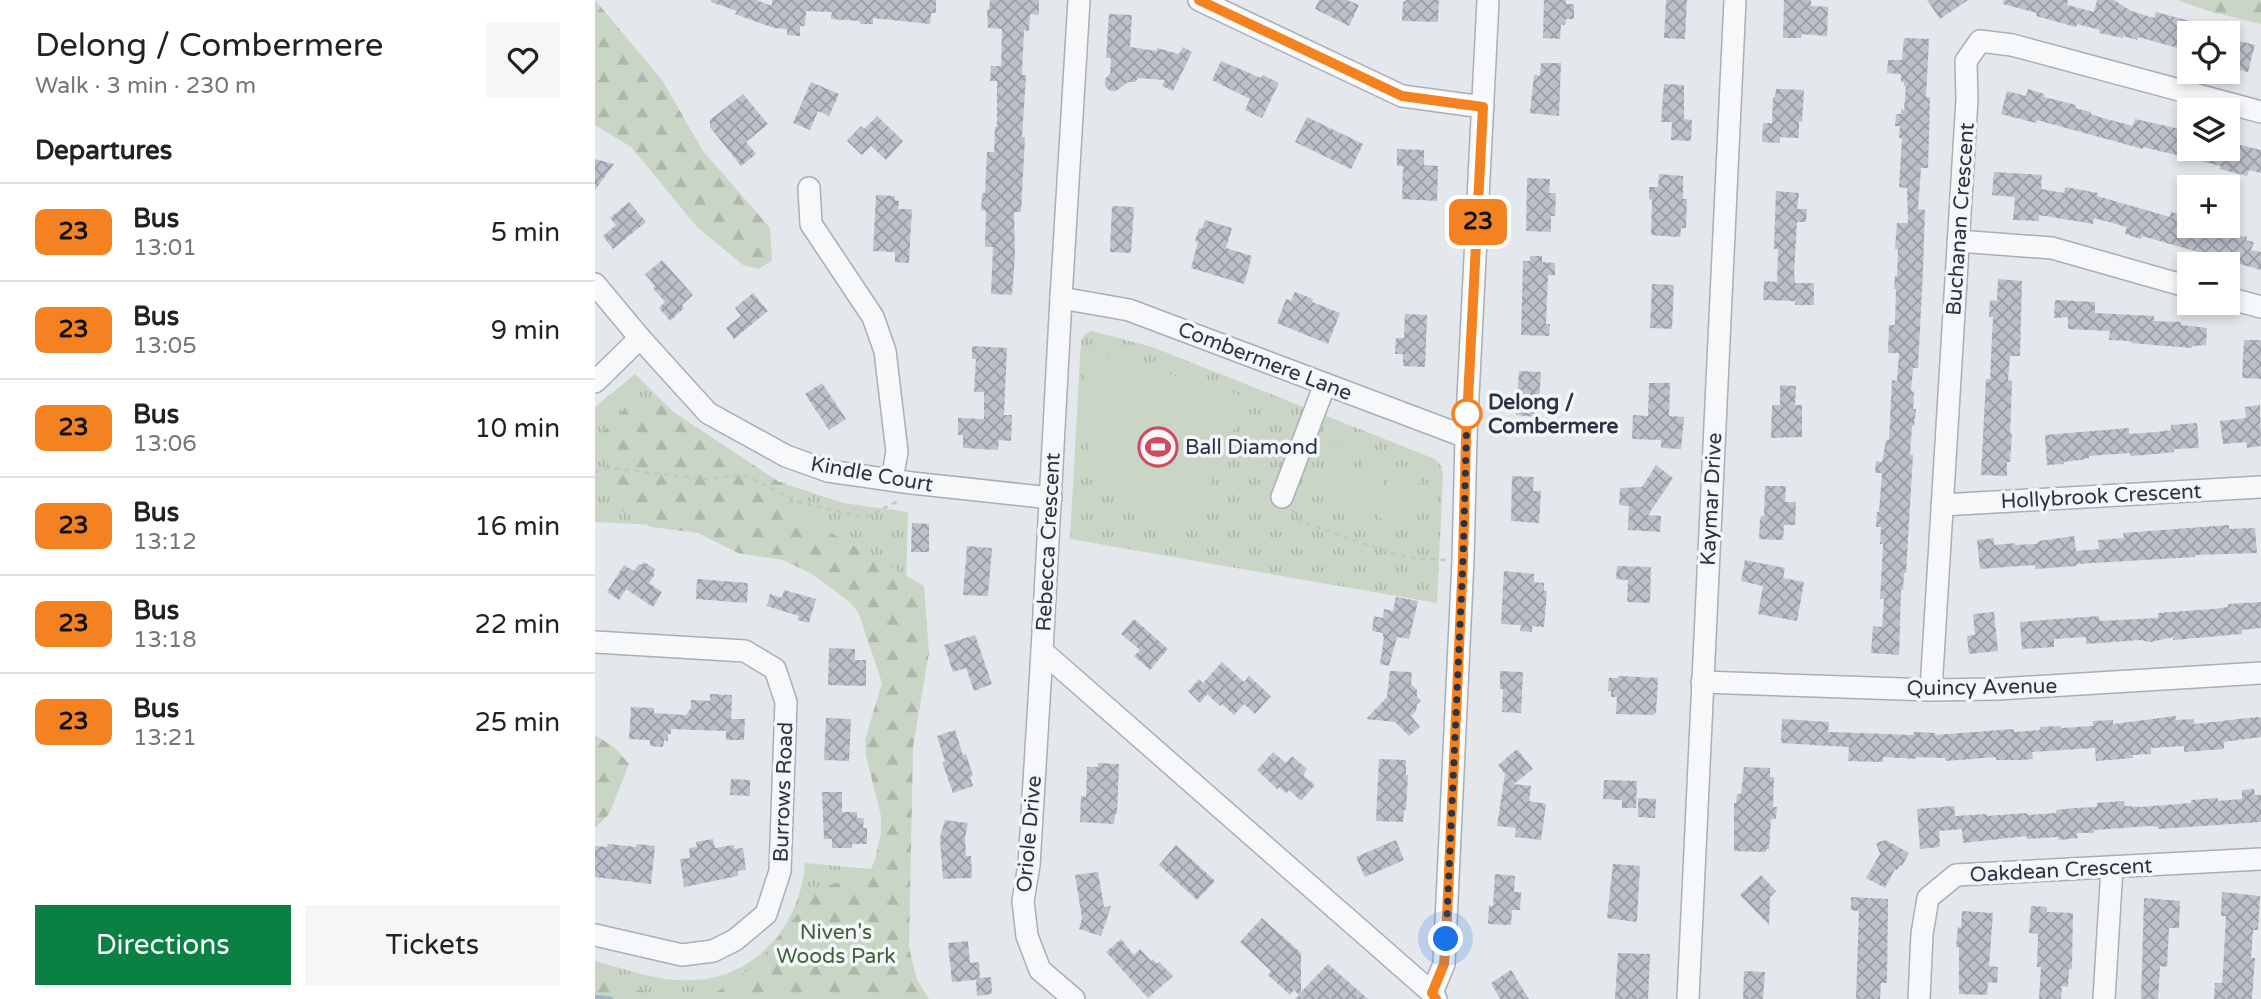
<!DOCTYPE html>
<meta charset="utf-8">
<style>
:root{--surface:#fff;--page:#f6f6f6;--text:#222;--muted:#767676;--line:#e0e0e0;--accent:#0b8043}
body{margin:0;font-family:"Varela Round",sans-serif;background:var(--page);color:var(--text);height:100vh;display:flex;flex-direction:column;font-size:26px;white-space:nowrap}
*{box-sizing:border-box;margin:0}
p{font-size:23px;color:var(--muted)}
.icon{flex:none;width:38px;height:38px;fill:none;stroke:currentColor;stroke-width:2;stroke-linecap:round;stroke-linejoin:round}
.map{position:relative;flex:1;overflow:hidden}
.side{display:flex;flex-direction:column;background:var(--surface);width:595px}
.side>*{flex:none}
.badge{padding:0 14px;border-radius:10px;font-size:24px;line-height:46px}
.fabs{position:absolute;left:1582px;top:21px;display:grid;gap:14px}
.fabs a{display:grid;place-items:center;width:63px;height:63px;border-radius:0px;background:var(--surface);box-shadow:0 4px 10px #0003;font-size:35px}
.you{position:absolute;width:35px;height:35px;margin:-18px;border:5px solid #fff;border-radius:50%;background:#1a73e8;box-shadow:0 0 0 10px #1a73e833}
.map>.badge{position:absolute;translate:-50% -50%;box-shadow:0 0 0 4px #fff}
h2{padding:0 35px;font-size:26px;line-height:63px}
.round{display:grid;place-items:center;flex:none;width:74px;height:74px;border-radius:0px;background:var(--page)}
.head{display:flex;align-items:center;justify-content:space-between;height:119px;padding:0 35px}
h1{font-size:33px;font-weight:600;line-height:52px}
.cta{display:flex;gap:14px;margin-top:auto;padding:14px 35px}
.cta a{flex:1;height:80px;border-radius:0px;background:var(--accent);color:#fff;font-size:28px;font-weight:600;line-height:80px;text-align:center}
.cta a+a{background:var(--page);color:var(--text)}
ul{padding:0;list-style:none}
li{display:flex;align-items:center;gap:21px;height:98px;padding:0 35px;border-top:2px solid var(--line)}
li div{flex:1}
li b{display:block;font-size:26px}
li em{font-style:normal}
li .badge{min-width:77px;font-weight:700;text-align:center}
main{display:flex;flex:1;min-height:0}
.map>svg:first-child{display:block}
</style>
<main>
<section class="side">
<div class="head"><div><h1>Delong / Combermere</h1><p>Walk · 3 min · 230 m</p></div><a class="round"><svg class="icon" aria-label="heart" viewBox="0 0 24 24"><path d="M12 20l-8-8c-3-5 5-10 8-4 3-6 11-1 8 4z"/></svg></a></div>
<h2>Departures</h2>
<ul>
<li><span class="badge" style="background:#f58220;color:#111">23</span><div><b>Bus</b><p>13:01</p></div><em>5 min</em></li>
<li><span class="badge" style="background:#f58220;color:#111">23</span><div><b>Bus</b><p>13:05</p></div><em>9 min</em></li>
<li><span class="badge" style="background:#f58220;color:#111">23</span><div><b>Bus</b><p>13:06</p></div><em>10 min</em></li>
<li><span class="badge" style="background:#f58220;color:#111">23</span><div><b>Bus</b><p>13:12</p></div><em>16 min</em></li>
<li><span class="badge" style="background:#f58220;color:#111">23</span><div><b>Bus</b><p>13:18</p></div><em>22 min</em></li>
<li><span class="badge" style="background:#f58220;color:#111">23</span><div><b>Bus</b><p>13:21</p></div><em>25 min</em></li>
</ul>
<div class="cta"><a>Directions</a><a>Tickets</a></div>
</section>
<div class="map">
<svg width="1666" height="999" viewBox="0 0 1666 999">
<defs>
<pattern id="grass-tufts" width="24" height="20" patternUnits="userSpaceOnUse" patternTransform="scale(1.75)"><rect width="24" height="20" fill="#c9d6c5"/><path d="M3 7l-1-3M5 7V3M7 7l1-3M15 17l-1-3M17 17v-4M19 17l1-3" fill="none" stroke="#adb8ab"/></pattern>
<pattern id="forest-firs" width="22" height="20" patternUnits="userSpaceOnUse" patternTransform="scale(1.75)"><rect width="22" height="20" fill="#c9d6c5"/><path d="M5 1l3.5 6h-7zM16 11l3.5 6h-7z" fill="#adb8ab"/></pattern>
<pattern id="building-cross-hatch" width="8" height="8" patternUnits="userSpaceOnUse" patternTransform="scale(1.75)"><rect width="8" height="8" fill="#bbc0ca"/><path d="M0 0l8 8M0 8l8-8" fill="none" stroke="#989da6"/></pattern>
</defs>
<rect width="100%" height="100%" fill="#e4e7ec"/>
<!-- grass -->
<g fill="url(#grass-tufts)">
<path d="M497,331L557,347L840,459L846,466L848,476L842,603L475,539L486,341L490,334Z"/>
<path d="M40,374L88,422L184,482L248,503L313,512L311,587L128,528L0,522V407Z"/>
<path d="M210,863L298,871L290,999H0V961C27,968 55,979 83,980C154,985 205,931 210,863Z"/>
</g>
<!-- forest -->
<g fill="url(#forest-firs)">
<path d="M0,0L67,80L108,151L175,228L177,261L163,269L148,265L102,227L36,147L0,125Z"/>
<path d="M1583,0H1666V24L1613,11Z"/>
<path d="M56,402L71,407L184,482H190L203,514L329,586L334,653L318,747L314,948L322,980L334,999H0V976L66,997L120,993L171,958L177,944L219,895L231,886L274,873L280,860L286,832V816L271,756L270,740L287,683L264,614L256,603L217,574L188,560L143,553L103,533L56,527L19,506L7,434L27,411Z"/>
<path d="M0,735L20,748L34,764L14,814L0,828Z"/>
</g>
<!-- garden -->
<g fill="#c9d6c5">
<path d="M499,352L644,395L650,404L598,524C585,522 572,520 560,516C512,499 478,439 487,388C489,376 495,364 499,352Z"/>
<path d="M740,442L764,451L745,503L721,494Z"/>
<path d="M771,454L795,462L777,515L753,506Z"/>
<path d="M803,465L827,474L808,526L784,517Z"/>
</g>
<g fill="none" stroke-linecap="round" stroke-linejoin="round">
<!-- stream -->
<path stroke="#9fb4cc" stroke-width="4.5" d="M0,997L16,999"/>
</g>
<!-- building -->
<g fill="url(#building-cross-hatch)">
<path d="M116,0H161L177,6V0H341V13H336L335,24L278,18V24H265V21L236,19L237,12L211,11L210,26H205V36L192,35V29L179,28L140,14L142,11L116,2Z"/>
<path d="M395,0H444V15L435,14L434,31L429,30L427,75H431L427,137H430L426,212H419L420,256L417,295L396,294L398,247H390L391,211L386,210L387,193H390L392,152H399L400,127H402V81H395L396,66H406L407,29L393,28L392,9H394Z"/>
<path d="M724,0H752L764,5L754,26L720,9Z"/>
<path d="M812,0H844L843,22L807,21L808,2Z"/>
<path d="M949,0H971V4H979V19H971L970,25H966L965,39L948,38Z"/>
<path d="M1071,0H1092L1090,39L1069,38Z"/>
<path d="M1189,0H1216V6L1233,7L1232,36L1207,34L1206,38H1188Z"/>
<path d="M1332,0H1373L1345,19Z"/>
<path d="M1409,0H1473L1472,5L1499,12L1502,0H1519L1536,11L1559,18L1561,12L1625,29L1624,33H1594V51L1543,37L1542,40L1528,36V38L1504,33L1505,30L1482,24L1481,27L1441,16L1442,13L1408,4Z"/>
<path d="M514,14L537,15L535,47L562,51V48L584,54L588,47L597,52L578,91L567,86L570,80L543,78L540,82H533L521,91H515L510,86V79L515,74L516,58H511Z"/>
<path d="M1309,38L1334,39L1331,97H1335L1333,168H1326L1323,209L1330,210L1328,269L1323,368H1318L1316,391L1319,392L1318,409H1321L1319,426H1317L1315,455H1318L1311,573H1309L1308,590H1306L1304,655L1276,653L1278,626L1287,627L1289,599H1285L1288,544H1285L1286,527H1281L1282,512H1284L1287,473H1280L1281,461L1287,462L1291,440H1294L1297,380L1302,381L1304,353H1293L1294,325H1300L1301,289H1299L1300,276H1302L1303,249H1300L1302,223H1313L1312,188L1304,187L1307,138H1304L1305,126H1300L1301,114H1306V109L1309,110L1311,86H1309V82H1306V74L1292,73L1293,60H1307Z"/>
<path d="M1633,38L1660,45L1653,72L1638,68L1640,61L1633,59Z"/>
<path d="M626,61L666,78L668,75L684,83L667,118L650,110L655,99L617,80Z"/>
<path d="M946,63H966L964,116L935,113L939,75L945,76Z"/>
<path d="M216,82L244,94L234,116L223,111L215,130L198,123Z"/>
<path d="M1069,84L1089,85V119L1097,120L1096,141L1076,140L1077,122H1066Z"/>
<path d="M1181,89L1209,90L1207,122L1204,121V138L1185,137V143L1167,142L1168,123H1177L1178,97H1180Z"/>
<path d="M1433,89L1449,94V97L1481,105L1480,108L1496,112V114L1504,117L1538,126L1540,119L1594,131V149H1633V142L1666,150V173L1654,170L1652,176L1625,169L1626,166L1548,147V149L1442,120L1441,123L1406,114L1412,91L1431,96Z"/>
<path d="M148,94L173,124L151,142L161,154L146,166L115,127V120Z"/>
<path d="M282,116L308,141L291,160L276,146L267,155L252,141L266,126L269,129Z"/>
<path d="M712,117L768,144L756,169L700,142Z"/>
<path d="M802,149L829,150V165L843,166L842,201L807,199L808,166H802Z"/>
<path d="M0,159L19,164L0,190Z"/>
<path d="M1399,172L1447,175L1446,189L1469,193L1470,187L1503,193L1502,196L1575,217L1576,212L1594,217V226H1601L1600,229L1630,237L1631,234L1652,237L1651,240L1659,242L1656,250L1666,252V270L1547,236L1546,239L1530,234L1532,227L1499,218L1498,224L1444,215V221L1418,220L1420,197L1397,195Z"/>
<path d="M1064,174L1088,176V199H1092L1091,228H1086L1085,237L1056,235L1057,200L1054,199V187H1063Z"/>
<path d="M932,178L955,179L954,193H961L960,216H956V232L931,231Z"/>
<path d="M1181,191L1204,193L1202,209H1212L1211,222H1202L1199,272L1200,283H1219V305H1200V301L1168,300L1169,281L1182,282L1183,249H1179Z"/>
<path d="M281,195L300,196V200L304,201L303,209H317L314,263L300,262V252L278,251Z"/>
<path d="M34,202L51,222L18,249L8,236L21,225L15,218Z"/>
<path d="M517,206L539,207L536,253L515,252Z"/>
<path d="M610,220L637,228L631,248L657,256L649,284L596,268L603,242L600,241L604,228L607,229Z"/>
<path d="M935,256H947V262L960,263V275H953L951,324H955L954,336L926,335L928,261H935Z"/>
<path d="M67,260L98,295L87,305L89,308L75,321L64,308L70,302L58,288L60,286L50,274Z"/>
<path d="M1403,279L1427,281L1425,356H1415L1413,380L1417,381L1415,434H1417L1415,462H1412V476L1386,475L1391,379H1395L1398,317H1394L1395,300L1402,301Z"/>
<path d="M1057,284L1079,285L1077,329L1055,328Z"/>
<path d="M700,292L718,299L717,302L745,313L733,344L682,323L691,299L696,301Z"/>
<path d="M158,293L173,311L139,339L131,328L146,316L140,308Z"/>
<path d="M1460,300L1500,302V313L1559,316V321L1586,322V325L1612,328L1611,345L1597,346V348L1536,343V341L1514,340L1515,331L1473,329V317L1459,318Z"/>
<path d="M810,314L832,315L830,367L808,366V354H800L801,338H809Z"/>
<path d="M1649,340H1666V379L1647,378Z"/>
<path d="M377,346L412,348L409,415H417L416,441L404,440L403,450L368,448V435H363V418L389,419V392H379L381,359H377Z"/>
<path d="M924,371L946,372L943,417L921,415Z"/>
<path d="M227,383L251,419L234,430L210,394Z"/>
<path d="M1054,383H1075L1074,416L1089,417L1086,449L1066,448V440L1037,439L1038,415L1053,416Z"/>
<path d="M1185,385L1201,386L1200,405H1207V437L1176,438L1177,405H1185Z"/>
<path d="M1665,405L1666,446L1652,448L1651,442L1628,444L1625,421L1651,418L1650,407Z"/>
<path d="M1602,423L1604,448L1579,449V452L1550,455L1535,456V453L1494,456V458L1485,460L1468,462L1469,464L1452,465L1450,435L1534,428V434L1562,432L1576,430V425Z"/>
<path d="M1061,465L1078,478L1053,515L1066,516L1065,532L1033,530L1034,506L1024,505L1025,488L1047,487Z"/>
<path d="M917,476L939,477L938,491H946L944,523L916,521Z"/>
<path d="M1170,486H1191L1190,502H1201L1200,525H1189L1188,540L1164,539L1165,520L1166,516H1169Z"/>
<path d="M317,523L334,524V552H316Z"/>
<path d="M1634,525V529L1660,528L1662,553L1600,555V557L1482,564V566L1440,569V565L1385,569L1382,540L1399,538V545L1420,543V545L1441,544L1444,541L1479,536L1481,551L1504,549L1503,540L1529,538L1528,533Z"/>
<path d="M372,546L397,548L393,596L368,595Z"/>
<path d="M1150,560L1190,568L1188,578L1209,582L1202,621L1163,614L1168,586L1146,581Z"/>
<path d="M49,562L60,569L58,573L60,574L54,583L67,592L58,607L31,589L24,600L12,592L29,565L39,571L44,564L46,565Z"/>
<path d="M1022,566L1056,567L1055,603L1032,602L1033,580L1021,579Z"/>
<path d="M909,571L939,574V582L949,583V591H952L949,627L937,626V632L925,631L926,625L906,624Z"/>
<path d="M102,579L153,583L152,603L101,599Z"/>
<path d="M189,590L221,599L214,623L202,620L204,616L172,606L175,594L187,598Z"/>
<path d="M801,597L823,601L814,639L802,637L794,666L785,664L789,637H788V633L777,631L779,616L788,618L789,609L798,611Z"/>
<path d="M1666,602V628L1647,630V634L1578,640V637L1556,642L1545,640L1491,644V637L1459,639V647L1427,649L1425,622L1504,616L1505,621L1563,618V613L1619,609L1633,607V604Z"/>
<path d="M1399,612L1403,651L1374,654L1372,636L1380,635L1378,614Z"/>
<path d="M539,619L573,649L555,670L539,656L545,650L526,634Z"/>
<path d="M380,635L397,684L379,691L371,668L358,672L349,645Z"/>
<path d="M234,648L260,649V660H271V686L233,685Z"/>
<path d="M627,662L649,682L654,676L676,696L660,714L649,704L639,715L627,704L625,706L612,694L605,703L593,691L604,679L608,683Z"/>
<path d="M795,671L817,672L816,684L822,690V697L826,701L822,704L821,711L816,716L825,727L814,736L800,722L771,719L792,697Z"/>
<path d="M905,671L928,672L926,713L907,712L908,689H905Z"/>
<path d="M1023,676L1063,678L1061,713L1058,715L1021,714L1022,697H1016V691H1013L1014,678H1023Z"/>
<path d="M115,694L137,695L136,719H150L149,740H131V731L76,729V734H73V741L69,740L68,747L55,746V740L34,739L36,707L59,708V713L91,715L96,708V700L115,701Z"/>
<path d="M1581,716V720L1599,719V724L1663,717L1666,718V737L1629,742V749L1589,752V746L1556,748V754L1537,755L1538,758L1501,761L1500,748L1437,752L1438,759L1428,760H1401V757L1351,761L1350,758L1321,757V759L1288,757V762L1253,761L1254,747L1186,743L1187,719L1234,722L1233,732L1318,735L1319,732L1340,733V735L1419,729V732L1445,730V727L1466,726V728L1498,726V721L1518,720V724Z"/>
<path d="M231,718L256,719L254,761L229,760Z"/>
<path d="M360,730L368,755L371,754L378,776L375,777L378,786L358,793L347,762L350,761L342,736Z"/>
<path d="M922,749L938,769L919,784L936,786L934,801L951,804L946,840L920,837L921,828L902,826L910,774L903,765Z"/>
<path d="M678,752L691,763L697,756L712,769L708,775L720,785L706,801L694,790L691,793L684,787L682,789L662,770Z"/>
<path d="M784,759L811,760V775H813L811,810H809L808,822L781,821Z"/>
<path d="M503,763L524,764L522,814H520L519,824L485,822L486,796L491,797L492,767H503Z"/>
<path d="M1149,767L1175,768V777H1179L1178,807H1182L1181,819H1176L1174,849H1171V852L1139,851V803H1141L1142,794H1146Z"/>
<path d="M136,779L155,780V796L135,795Z"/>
<path d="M1009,780L1042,781L1041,808H1027V800L1008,799Z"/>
<path d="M1659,789L1660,795H1666V822L1563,829V827L1555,826L1499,830V833H1482L1483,838L1464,840L1463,837L1432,839V836L1368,843L1367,829L1344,831L1345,847L1325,849L1322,809L1359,806L1360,816L1392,814V816L1432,813L1433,815L1461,813V810L1480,808L1502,807V803L1529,801L1530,806L1545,807L1596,803V800L1623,798V801L1647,799V790Z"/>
<path d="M227,792H247V812H262V818H269L268,828H272V844H257V848H237V839H229Z"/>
<path d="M1043,798L1061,799L1060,818L1043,817Z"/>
<path d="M350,820L373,823L370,838L371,856H376L377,878L348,879L345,838Z"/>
<path d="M118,839L120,848L139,845V849L148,848L151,870L143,871V876L89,887L85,859L95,858L94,848L102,847L101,842Z"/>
<path d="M801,840L809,860L770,877L761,857Z"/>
<path d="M1291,840L1314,853L1307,866L1305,865L1302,870L1300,869L1290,888L1271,878L1285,854L1281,843Z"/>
<path d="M13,844L41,847L42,844L60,846L56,884L0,877V846L12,847Z"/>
<path d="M581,845L620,881L602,900L564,865Z"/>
<path d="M1018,864L1045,866L1042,922L1012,918Z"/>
<path d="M503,872L509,907L516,906L506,936L484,929L487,918L480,875Z"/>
<path d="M900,874L920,876L919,892H926L925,910H917L916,925L893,924L894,905L898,906Z"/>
<path d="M1166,875L1181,891L1175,897L1174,925L1145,895Z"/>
<path d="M1627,892L1665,896L1663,930H1658L1656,958H1660L1657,999H1619L1620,983H1627L1628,971L1631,916H1626Z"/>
<path d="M1256,897L1293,899L1292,983H1286L1285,999H1261L1264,911L1256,910Z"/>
<path d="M1549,898L1585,901L1584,928H1574L1572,967L1565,966L1563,999H1546Z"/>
<path d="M1436,906L1452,907V912L1478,913L1477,969H1474L1473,987L1467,986L1466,999H1444L1446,967H1442L1443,934L1434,933Z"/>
<path d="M1367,911L1398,913L1394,966L1403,967L1402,983L1393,982L1392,995L1364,994V947H1361L1363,927L1366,928Z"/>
<path d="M667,918L706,953V992L733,964L773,999H700L704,995L699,990L695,995L673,975L676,971L645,942Z"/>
<path d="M526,939L539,955L545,949L556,961L558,959L562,964L564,962L578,976L553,998L511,952Z"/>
<path d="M373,941L375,963L384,962L385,978L396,977L397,994L382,996L381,980L357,982L353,943Z"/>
<path d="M1023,953L1055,954L1053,999H1020Z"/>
<path d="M916,970L934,999H905L896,983Z"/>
<path d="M1149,971L1170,972L1168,999H1148Z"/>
</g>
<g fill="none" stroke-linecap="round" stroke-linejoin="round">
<!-- minor casing -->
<g stroke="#a9aeb7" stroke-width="24">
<g id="minor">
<path d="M604,0L807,96L888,107"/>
<path d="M214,188L216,224L278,317L290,351L302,452L297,479"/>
<path d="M1363,241L1457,248L1594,287"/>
<path d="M0,284L45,338L113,413L191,456L233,471L317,483L456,498"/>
<path d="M466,298L534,310L871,437"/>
<path d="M1633,298L1666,307"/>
<path d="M0,382L45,338"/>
<path d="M687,497L730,384"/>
<path d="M1347,505L1666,487"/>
<path d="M0,642L150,651L180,669L191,702L185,871L171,914L140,940L118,951L87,955L0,935"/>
<path d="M447,651L837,993L841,999"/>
<path d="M1107,682L1336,690L1403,689L1666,673"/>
<path d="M1336,690L1372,99L1371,61L1385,41L1417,45L1666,112"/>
<path d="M837,993L849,964L868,560L871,437L893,0"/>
<path d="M479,999L445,970L432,936L428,901L434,865L447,651L466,298L484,0"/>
<path d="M1093,999L1140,0"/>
<path d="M1324,999L1327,934L1333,898L1361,875L1666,859"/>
<path d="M1509,999L1517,867"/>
</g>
</g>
<!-- path -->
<g stroke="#c2c5cb" stroke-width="2.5" stroke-dasharray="5 5" stroke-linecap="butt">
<path d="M0,472L14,468L110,479L149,475L204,502L270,518L301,502L303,499"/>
<path d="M697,510L707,522L802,555L827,559L851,560"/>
</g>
<!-- minor -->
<use href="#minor" stroke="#f7f8fa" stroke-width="21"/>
</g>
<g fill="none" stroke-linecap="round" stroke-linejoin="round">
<!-- line casing -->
<g stroke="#fff" stroke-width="16">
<path id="line" d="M604,0L807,96L888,107L871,438L868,559L851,939L849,964L837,993L841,999"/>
</g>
<!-- line -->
<use href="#line" stroke="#f58220" stroke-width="10"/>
<!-- walk -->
<path stroke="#2b3445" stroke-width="7" stroke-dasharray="0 12.6" d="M851,939L868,559L872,414"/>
</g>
<!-- icons -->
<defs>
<g id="stadium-ring" transform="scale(2.0125)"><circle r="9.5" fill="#f4f6f9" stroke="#d1495b" stroke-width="1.5"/><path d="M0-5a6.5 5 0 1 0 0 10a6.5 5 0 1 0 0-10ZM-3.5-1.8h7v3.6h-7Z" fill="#d1495b"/></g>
</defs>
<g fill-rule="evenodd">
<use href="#stadium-ring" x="563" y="447"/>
</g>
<!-- markers -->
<circle fill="#fff" stroke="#f58220" stroke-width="3.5" cx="872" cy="414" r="14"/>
<g text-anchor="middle" stroke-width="7" stroke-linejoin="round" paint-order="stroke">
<!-- street labels -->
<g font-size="21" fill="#2b3445" stroke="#f4f6f9">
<text transform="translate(1365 219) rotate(-86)" y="7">Buchanan Crescent</text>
<text transform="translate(670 361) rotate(21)" y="7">Combermere Lane</text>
<text transform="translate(277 474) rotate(10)" y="7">Kindle Court</text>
<text transform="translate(1506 496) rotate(-3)" y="7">Hollybrook Crescent</text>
<text transform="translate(1116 499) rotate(-87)" y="7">Kaymar Drive</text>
<text transform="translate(453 542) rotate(-87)" y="7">Rebecca Crescent</text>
<text transform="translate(1387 687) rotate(-1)" y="7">Quincy Avenue</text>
<text transform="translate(188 792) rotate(-88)" y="7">Burrows Road</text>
<text transform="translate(434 834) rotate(-85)" y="7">Oriole Drive</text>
<text transform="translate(1466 870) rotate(-3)" y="7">Oakdean Crescent</text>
</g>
<!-- stop labels -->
<g font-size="21" font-weight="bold" fill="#2b3445" stroke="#f4f6f9" text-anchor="start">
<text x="893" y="409">Delong /<tspan x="893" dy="24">Combermere</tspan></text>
</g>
<!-- poi labels -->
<g font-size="21" fill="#2b3445" stroke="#f4f6f9" text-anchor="start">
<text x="590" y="454">Ball Diamond</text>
</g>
<!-- park labels -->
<g font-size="21" fill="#3f6138" stroke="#f4f6f9">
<text x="241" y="939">Niven's<tspan x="241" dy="24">Woods Park</tspan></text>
</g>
</g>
</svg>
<div class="fabs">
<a><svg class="icon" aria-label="locate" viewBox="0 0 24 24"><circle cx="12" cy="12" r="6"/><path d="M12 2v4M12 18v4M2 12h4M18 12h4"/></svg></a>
<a><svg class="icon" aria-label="layers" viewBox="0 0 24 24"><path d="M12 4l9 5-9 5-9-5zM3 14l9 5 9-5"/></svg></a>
<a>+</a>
<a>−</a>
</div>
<div class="you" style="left:851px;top:939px"></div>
<b class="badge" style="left:883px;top:222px;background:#f58220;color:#111">23</b>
</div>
</main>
